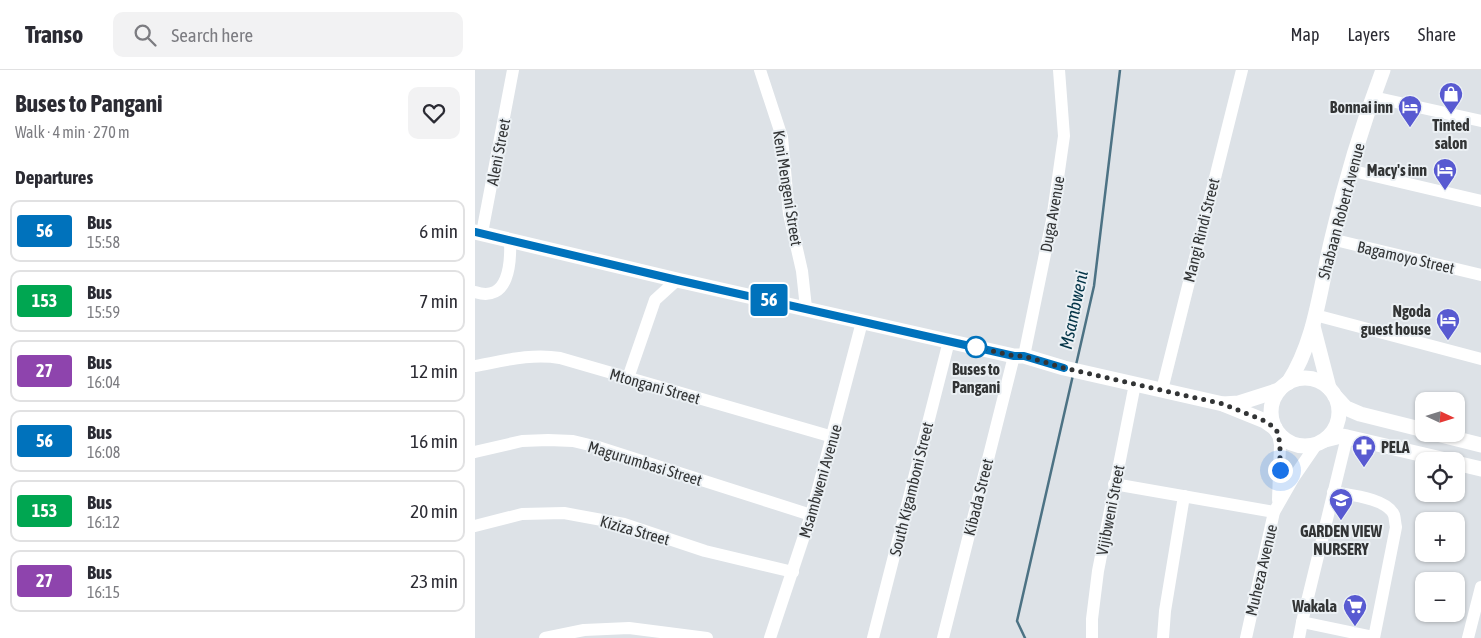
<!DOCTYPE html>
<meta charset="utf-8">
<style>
:root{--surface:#fff;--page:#f2f2f3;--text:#2b2b33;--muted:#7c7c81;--line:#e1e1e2}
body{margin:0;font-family:"Asap Condensed",sans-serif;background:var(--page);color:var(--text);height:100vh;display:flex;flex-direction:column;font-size:19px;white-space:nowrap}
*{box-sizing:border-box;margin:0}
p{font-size:16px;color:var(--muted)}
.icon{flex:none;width:28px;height:28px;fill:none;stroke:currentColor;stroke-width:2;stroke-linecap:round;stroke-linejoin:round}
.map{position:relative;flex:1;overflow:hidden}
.sheet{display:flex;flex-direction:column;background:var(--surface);width:475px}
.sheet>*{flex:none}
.badge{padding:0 10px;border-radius:4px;font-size:18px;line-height:32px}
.needle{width:32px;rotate:94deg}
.fabs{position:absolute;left:940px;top:322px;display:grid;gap:10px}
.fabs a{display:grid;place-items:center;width:50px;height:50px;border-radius:10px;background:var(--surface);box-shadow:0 1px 4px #0004;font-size:25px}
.you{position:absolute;width:25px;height:25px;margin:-12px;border:4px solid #fff;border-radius:50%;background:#1a73e8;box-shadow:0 0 0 8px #1a73e833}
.map>.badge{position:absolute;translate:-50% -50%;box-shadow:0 0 0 2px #fff}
h2{padding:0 15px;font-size:19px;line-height:45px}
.round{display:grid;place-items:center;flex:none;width:52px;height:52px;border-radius:10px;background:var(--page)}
.overview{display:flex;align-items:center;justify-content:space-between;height:85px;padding:0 15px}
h1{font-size:24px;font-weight:700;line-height:38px}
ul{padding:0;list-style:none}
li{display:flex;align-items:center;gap:15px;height:62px;margin:0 10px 8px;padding:0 5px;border:2px solid var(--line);border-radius:10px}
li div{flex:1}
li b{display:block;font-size:19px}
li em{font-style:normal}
li .badge{min-width:55px;font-weight:700;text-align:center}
header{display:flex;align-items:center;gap:30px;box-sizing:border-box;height:70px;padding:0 25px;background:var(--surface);border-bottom:1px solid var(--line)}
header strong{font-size:24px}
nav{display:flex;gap:28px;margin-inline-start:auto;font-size:18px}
.search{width:350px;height:45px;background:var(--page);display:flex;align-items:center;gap:12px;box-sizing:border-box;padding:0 18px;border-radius:10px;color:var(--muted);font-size:19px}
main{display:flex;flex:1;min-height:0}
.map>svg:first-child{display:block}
</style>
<header>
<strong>Transo</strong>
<div class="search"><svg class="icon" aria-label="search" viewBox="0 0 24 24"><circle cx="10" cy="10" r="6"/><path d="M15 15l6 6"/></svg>Search here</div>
<nav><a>Map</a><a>Layers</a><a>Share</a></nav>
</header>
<main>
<section class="sheet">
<div class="overview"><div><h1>Buses to Pangani</h1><p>Walk · 4 min · 270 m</p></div><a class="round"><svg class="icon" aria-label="heart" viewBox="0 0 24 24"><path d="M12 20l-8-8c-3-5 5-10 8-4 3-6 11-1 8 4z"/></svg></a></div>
<h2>Departures</h2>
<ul>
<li><span class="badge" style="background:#0072bc;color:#fff">56</span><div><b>Bus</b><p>15:58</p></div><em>6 min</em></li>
<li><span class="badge" style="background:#00a651;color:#fff">153</span><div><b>Bus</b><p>15:59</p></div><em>7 min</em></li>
<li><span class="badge" style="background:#8e44ad;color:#fff">27</span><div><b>Bus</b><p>16:04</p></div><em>12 min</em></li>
<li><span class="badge" style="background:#0072bc;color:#fff">56</span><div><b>Bus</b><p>16:08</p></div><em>16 min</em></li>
<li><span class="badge" style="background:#00a651;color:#fff">153</span><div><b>Bus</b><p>16:12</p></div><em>20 min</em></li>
<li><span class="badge" style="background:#8e44ad;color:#fff">27</span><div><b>Bus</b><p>16:15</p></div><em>23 min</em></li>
</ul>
</section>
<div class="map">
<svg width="1006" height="568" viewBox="0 0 1006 568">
<rect width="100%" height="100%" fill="#dde2e7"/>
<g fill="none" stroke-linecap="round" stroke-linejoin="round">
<!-- stream -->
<g stroke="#4c7284" stroke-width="2.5">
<path d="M601,295L619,216L645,0"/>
<path d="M550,568L542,551L598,305"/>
</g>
<!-- minor -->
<g stroke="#fff" stroke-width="12">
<path d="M285,0L307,67L314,144L327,201L331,238"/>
<path d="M898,27L1006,51"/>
<path d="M874,100L1006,131"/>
<path d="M7,163L38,0"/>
<path d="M856,169L1006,205"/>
<path d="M0,222C34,233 36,193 35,170"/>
<path d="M840,245L1006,289"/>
<path d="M549,286L577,150L589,66L584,0"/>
<path d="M0,296C28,291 56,283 85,288L358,367"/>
<path d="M153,308L180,230L202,210"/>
<path d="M687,320L767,0"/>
<path d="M803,363L805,375L803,430"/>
<path d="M0,382L47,371L73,370L98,371L123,377L336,445"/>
<path d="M639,414L799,442"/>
<path d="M858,422C874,425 912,428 919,445C920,448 920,453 921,457L899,568"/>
<path d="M0,456L47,444L89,443L149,454L230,481L318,502"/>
<path d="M827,552L899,567"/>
<path d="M70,568L109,560L154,558L232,568"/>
<path d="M295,568L336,445L387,252"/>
<path d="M398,568L474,271"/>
<path d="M468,568L539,286"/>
<path d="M617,568V549L623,501L660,314"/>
<path d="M688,568L690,541L709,426"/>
<path d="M771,568L799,442L819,407L841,375"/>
<path d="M824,568L827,552L872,367"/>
<path d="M993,568L1006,517"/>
</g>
<!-- major -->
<g stroke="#fff" stroke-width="15">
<path d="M0,162L202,210L539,286H549L589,298L748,334L790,351L800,358"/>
<path d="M838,256L854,318"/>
<circle cx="830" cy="342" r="34"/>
<path d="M813,313C841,270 845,217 857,168C870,111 887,55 908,0"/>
<path d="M860,326L871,338L885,344L949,360"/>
<path d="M748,334L764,333L804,320"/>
<path d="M962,364L1006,375"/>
<path d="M850,370L866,366L872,367L975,391"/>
<path d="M981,393L1006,399"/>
</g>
</g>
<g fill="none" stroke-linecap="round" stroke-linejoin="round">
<!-- line casing -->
<g stroke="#fff" stroke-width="11">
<path id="line" d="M0,162L202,210L539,286H549L589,298"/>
</g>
<!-- line -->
<use href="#line" stroke="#0072bc" stroke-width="8"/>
<!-- walk -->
<path stroke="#323435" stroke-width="5" stroke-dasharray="0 9" d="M501,277L539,286H549L589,298L748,334L790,351L800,358L803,363L805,375V400"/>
</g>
<!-- icons -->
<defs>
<g id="shop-pin" transform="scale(1.25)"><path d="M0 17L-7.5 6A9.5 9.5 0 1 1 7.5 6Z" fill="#585ad1" stroke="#ebf0f4"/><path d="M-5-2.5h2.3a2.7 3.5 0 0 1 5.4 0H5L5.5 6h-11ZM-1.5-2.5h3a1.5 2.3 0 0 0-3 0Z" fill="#fff"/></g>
<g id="hotel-pin" transform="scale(1.25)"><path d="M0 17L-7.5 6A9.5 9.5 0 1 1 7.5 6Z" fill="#585ad1" stroke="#ebf0f4"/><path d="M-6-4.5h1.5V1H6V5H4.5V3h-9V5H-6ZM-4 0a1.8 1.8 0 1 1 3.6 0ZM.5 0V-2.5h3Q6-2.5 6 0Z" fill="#fff"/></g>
<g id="pharmacy-pin" transform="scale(1.25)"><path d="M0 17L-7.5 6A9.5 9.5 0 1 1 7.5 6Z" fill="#585ad1" stroke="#ebf0f4"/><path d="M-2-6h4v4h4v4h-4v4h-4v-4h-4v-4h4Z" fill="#fff"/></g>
<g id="school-pin" transform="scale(1.25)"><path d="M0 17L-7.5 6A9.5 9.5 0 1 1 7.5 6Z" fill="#585ad1" stroke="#ebf0f4"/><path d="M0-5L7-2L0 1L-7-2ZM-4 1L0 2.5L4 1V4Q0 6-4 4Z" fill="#fff"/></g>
<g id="supermarket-pin" transform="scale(1.25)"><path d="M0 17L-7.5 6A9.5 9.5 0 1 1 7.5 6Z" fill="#585ad1" stroke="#ebf0f4"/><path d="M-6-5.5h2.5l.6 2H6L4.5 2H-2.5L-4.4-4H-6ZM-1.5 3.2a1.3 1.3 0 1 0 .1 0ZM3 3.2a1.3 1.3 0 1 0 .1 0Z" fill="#fff"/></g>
</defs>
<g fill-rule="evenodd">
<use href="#shop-pin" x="976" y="24"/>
<use href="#hotel-pin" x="935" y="37"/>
<use href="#hotel-pin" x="970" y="100"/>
<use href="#hotel-pin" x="973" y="250"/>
<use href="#pharmacy-pin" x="889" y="377"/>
<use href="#school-pin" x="866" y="430"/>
<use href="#supermarket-pin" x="880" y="536"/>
</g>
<!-- markers -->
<circle fill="#fff" stroke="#0072bc" stroke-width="2.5" cx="501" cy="277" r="10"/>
<g text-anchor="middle" stroke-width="4" stroke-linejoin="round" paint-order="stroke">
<!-- poi labels -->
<g font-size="16" font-weight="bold" fill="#323435" stroke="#ebf0f4" text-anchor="end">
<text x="918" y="43">Bonnai inn</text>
<text x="976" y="61" text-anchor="middle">Tinted<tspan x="976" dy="18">salon</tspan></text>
<text x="952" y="106">Macy's inn</text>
<text x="956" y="247">Ngoda<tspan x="956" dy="18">guest house</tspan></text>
<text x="906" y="383" text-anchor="start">PELA</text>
<text x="866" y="467" text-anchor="middle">GARDEN VIEW<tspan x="866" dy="18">NURSERY</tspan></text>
<text x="862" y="542">Wakala</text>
</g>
<!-- street labels -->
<g font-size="16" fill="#323435" stroke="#ebf0f4">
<text transform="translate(23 82) rotate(-79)" y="6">Aleni Street</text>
<text transform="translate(313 118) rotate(81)" y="6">Keni Mengeni Street</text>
<text transform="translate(866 141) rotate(-75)" y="6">Shabaan Robert Avenue</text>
<text transform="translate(577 144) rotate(-80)" y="6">Duga Avenue</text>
<text transform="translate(726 160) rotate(-76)" y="6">Mangi Rindi Street</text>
<text transform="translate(931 187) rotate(13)" y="6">Bagamoyo Street</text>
<text transform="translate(180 316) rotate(16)" y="6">Mtongani Street</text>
<text transform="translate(170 393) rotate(17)" y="6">Magurumbasi Street</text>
<text transform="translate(345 411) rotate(-74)" y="6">Msambweni Avenue</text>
<text transform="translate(436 419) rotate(-76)" y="6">South Kigamboni Street</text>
<text transform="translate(503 427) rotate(-76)" y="6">Kibada Street</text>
<text transform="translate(635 440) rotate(-79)" y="6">Vijibweni Street</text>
<text transform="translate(160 460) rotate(16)" y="6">Kiziza Street</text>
<text transform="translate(786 500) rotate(-77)" y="6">Muheza Avenue</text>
</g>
<!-- stop labels -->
<g font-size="16" font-weight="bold" fill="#323435" stroke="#ebf0f4">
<text x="501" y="305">Buses to<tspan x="501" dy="18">Pangani</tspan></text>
</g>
<!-- water labels -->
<g font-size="18" font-style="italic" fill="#033447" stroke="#ebf0f4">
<text transform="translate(599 240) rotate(-78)" y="6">Msambweni</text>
</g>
</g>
</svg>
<div class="fabs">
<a><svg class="needle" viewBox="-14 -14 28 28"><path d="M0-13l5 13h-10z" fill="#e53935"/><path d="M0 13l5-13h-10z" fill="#7c7c81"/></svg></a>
<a><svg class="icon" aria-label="locate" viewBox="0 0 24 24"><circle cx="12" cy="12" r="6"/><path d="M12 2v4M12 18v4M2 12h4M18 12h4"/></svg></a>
<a>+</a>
<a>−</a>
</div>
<div class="you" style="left:805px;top:400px"></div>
<b class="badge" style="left:294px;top:230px;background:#0072bc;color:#fff">56</b>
</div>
</main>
